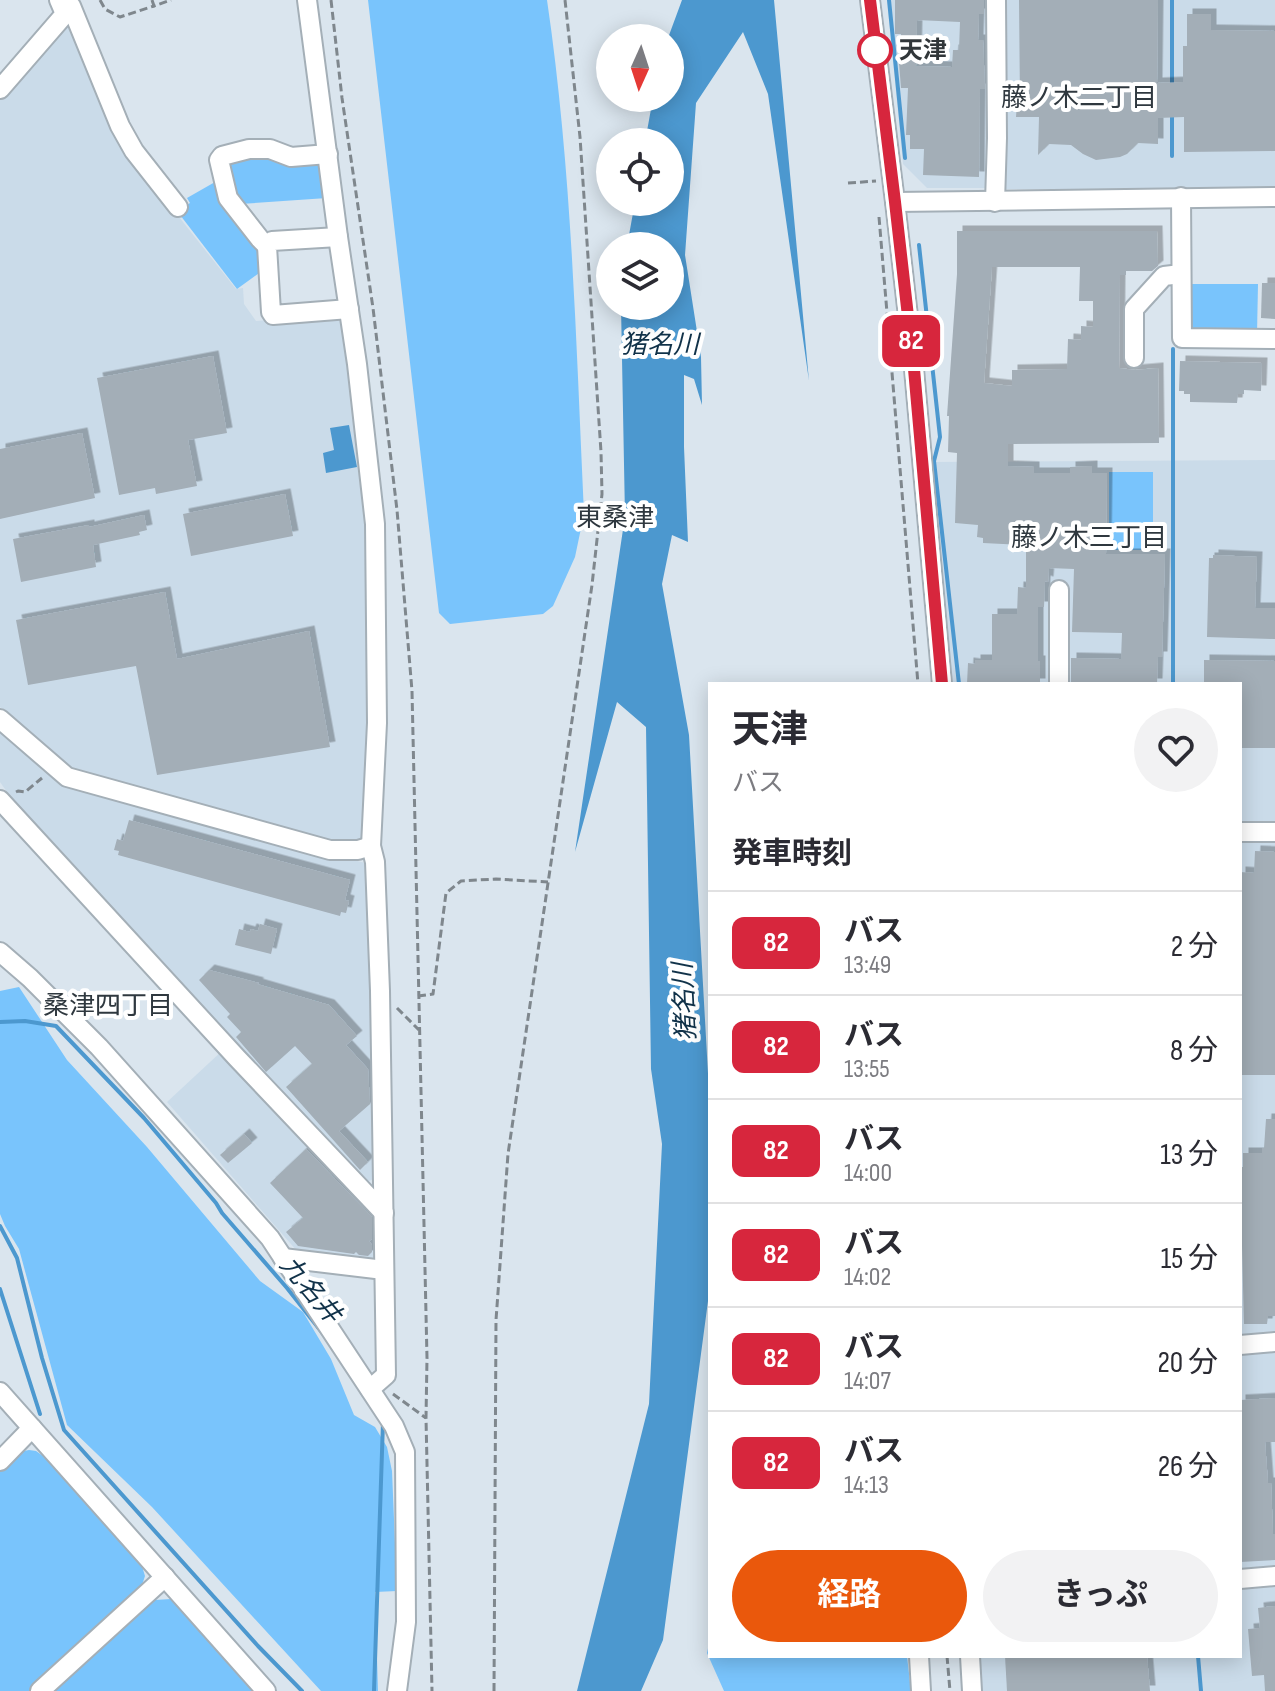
<!DOCTYPE html>
<html lang="ja">
<meta charset="utf-8">
<style>
:root{--surface:#fff;--page:#f2f2f3;--text:#2b2b33;--muted:#7c7c81;--line:#e1e1e2;--accent:#ea580c}
body{margin:0;font-family:"Sofia Sans Condensed","Noto Sans JP",sans-serif;background:var(--page);color:var(--text);height:100vh;display:flex;flex-direction:column;font-size:30px;white-space:nowrap}
*{box-sizing:border-box;margin:0}
p{font-size:26px;color:var(--muted)}
.icon{flex:none;width:44px;height:44px;fill:none;stroke:currentColor;stroke-width:2;stroke-linecap:round;stroke-linejoin:round}
.map{position:relative;flex:1;overflow:hidden}
.sheet{position:absolute;left:708px;top:682px;width:534px;height:976px;display:flex;flex-direction:column;background:var(--surface);border-radius:0px;box-shadow:0 4px 20px #0003}
.sheet>*{flex:none}
.badge{padding:0 16px;border-radius:12px;font-size:28px;line-height:52px}
.needle{width:52px;rotate:183deg}
.tools{position:absolute;left:596px;top:24px;display:grid;gap:16px}
.tools a{display:grid;place-items:center;width:88px;height:88px;border-radius:50%;background:var(--surface);box-shadow:0 4px 20px #0003;font-size:40px}
.map>.badge{position:absolute;translate:-50% -50%;box-shadow:0 0 0 4px #fff}
h2{padding:0 24px;font-size:30px;line-height:72px}
.round{display:grid;place-items:center;flex:none;width:84px;height:84px;border-radius:42px;background:var(--page)}
.head{display:flex;align-items:center;justify-content:space-between;height:136px;padding:0 24px}
h1{font-size:38px;font-weight:700;line-height:60px}
.action{display:flex;gap:16px;margin-top:auto;padding:16px 24px}
.action a{flex:1;height:92px;border-radius:48px;background:var(--accent);color:#fff;font-size:32px;font-weight:700;line-height:92px;text-align:center}
.action a+a{background:var(--page);color:var(--text)}
ul{padding:0;list-style:none}
li{display:flex;align-items:center;gap:24px;height:104px;padding:0 24px;border-top:2px solid var(--line)}
li div{flex:1}
li b{display:block;font-size:30px}
li em{font-style:normal}
li .badge{min-width:88px;font-weight:700;text-align:center}
.map>svg:first-child{display:block}
</style>
<div class="map">
<svg width="1275" height="1691" viewBox="0 0 1275 1691">
<defs>
<filter id="shadow"><feDropShadow dx="5.5" dy="-5.5" stdDeviation="0" flood-color="#0004"/></filter>
</defs>
<rect width="100%" height="100%" fill="#dae5ee"/>
<!-- built -->
<g fill="#cadbe9">
<path d="M887,0H989L987,188H927L903,164Z"/>
<path d="M1004,0H1275V191L1003,189Z"/>
<path d="M68,18L145,174L236,289L243,288L244,304L256,321L345,314L370,524L365,841L332,842L76,771L58,763L0,707V97Z"/>
<path d="M1275,460V825H1240V684H950L931,462Z"/>
<path d="M0,728L43,771L72,788L369,864L374,1179L364,1183L14,802L0,782Z"/>
<path d="M1240,836L1275,837V1691H979L976,1656H1240Z"/>
<path d="M223,1050L374,1214L377,1222V1254L369,1262L297,1251L167,1102Z"/>
</g>
<!-- green -->
<g fill="#79c4fc">
<path d="M368,0H547C572,170 576,342 584,514L575,557L553,606L543,614L450,624L439,613Z"/>
<path d="M246,152L322,158L327,198L240,204L230,193L226,158Z"/>
<path d="M215,182L265,252L266,268L237,289L177,211L190,203L187,198Z"/>
<path d="M1187,284H1258L1257,334L1191,332Z"/>
<rect x="1109" y="472" width="44" height="78"/>
<path d="M19,987L67,1060L147,1147L260,1281L303,1312L331,1359L354,1415L375,1427L387,1447L392,1471L397,1591L375,1592L378,1691H321L152,1507L67,1425L19,1249L5,1226L0,1214V991Z"/>
<path d="M29,1450L36,1451L43,1456L47,1455L141,1563L145,1576L140,1591L32,1691H0V1467L19,1452Z"/>
<path d="M171,1599L178,1604L256,1691H49L146,1603L155,1600Z"/>
<path d="M710,1639V1656H907L911,1691H724L707,1653Z"/>
</g>
<!-- water -->
<g fill="#4c98cf">
<path d="M682,0H774L809,381L768,94L743,32L696,103L685,255L701,357L702,405L694,379L684,375V447L688,542L672,535L662,584L689,735L710,1109V1286L663,1640L641,1691H577L649,1404L662,1144L651,1069L646,727L617,702L575,852L625,516L621,306H670V246H627L635,202H670V142H645L653,98H670V38H668Z"/>
<path d="M349,425L357,467L326,473L323,453L334,450L330,428Z"/>
</g>
<g fill="none" stroke-linecap="round" stroke-linejoin="round">
<!-- stream -->
<g stroke="#4c98cf" stroke-width="4">
<path d="M889,0L905,158"/>
<path d="M1172,0V85"/>
<path d="M1172,114V156"/>
<path d="M919,245L940,437L934,461L959,684"/>
<path d="M1173,684V349"/>
<path d="M0,1022L25,1021L56,1026L144,1118L216,1203L222,1213L287,1288L324,1335"/>
<path d="M0,1226L17,1258L42,1358L64,1430L258,1646L302,1691"/>
<path d="M0,1289L40,1414"/>
<path d="M1198,1656L1201,1691"/>
<path d="M374,1691L383,1422"/>
</g>
</g>
<!-- building -->
<g fill="#a3aeb7" fill-rule="evenodd" filter="url(#shadow)">
<path d="M895,0H984V14H979L978,40H983L985,89H980L979,177L923,175L924,149H910V135H906L908,88H901L899,63L901,34H895ZM917,20L960,22L959,50H953L952,67L916,66Z"/>
<path d="M1019,0H1158L1157,83L1183,82V46H1187V14H1211V30L1275,31V151L1184,152V117L1158,118V144L1138,143L1127,154L1120,157L1096,160L1083,154L1071,145L1049,144L1038,155L1039,117H1016L1017,103H1020Z"/>
<path d="M957,231H1157L1158,266L1152,271H1126V275H1120L1119,368L1135,370L1158,368L1159,443L1008,444V466L1034,467V473H1070V467L1092,466V473H1107L1106,554H1165L1162,657H1158L1157,684H1071V658L1121,659L1122,633L1072,632L1074,569L1049,568L1048,582L1045,581L1044,607H1038V661H1040V684H967L968,663L975,664V660H992V614H1017L1018,587L1026,588V545L983,543V538L977,537L978,525L955,523L957,453L948,452L949,416H947L957,274ZM992,267H1080L1079,301H1093V327L1081,326V340L1068,339L1067,369L1012,370V386L984,383Z"/>
<path d="M1262,283H1275V319L1261,318Z"/>
<path d="M213,356L227,433L188,440L197,486L156,494L155,488L119,495L97,378Z"/>
<path d="M1180,361L1262,363L1261,391L1244,390V394H1238L1237,403L1190,402V394H1184V391H1179Z"/>
<path d="M82,433L95,498L0,519V449Z"/>
<path d="M285,494L293,536L191,556L183,514Z"/>
<path d="M144,515L147,530L139,532L140,535L93,545L96,567L21,582L13,539L89,525V527Z"/>
<path d="M1213,555L1257,557L1255,608H1275V639L1207,637L1209,558H1213Z"/>
<path d="M165,592L177,659L309,631L330,747L157,775L136,666L28,685L16,620Z"/>
<path d="M1204,660L1275,661V748H1240V684H1204Z"/>
<path d="M129,820L350,880L345,900L349,901L346,913L341,912L340,916L118,855L119,851L114,850L117,839L123,841Z"/>
<path d="M1255,851L1275,852V1075H1240V872L1254,873Z"/>
<path d="M260,924L277,929L271,954L235,945L239,929L250,932L251,929L258,931Z"/>
<path d="M209,970L259,983L257,984L329,1005L357,1036L346,1045L368,1069L370,1104L339,1131L368,1162L360,1170L286,1087L312,1064L295,1046L266,1072L236,1037L241,1032L227,1017L230,1014L199,980Z"/>
<path d="M1266,1119H1275V1316H1268L1267,1324H1244L1240,1167H1243V1153H1262V1148H1264Z"/>
<path d="M244,1134L252,1143L228,1163L220,1155Z"/>
<path d="M306,1149L372,1217V1239L369,1241L372,1245V1252L368,1256L359,1255L356,1252L354,1254L298,1246L286,1232L303,1218L270,1183Z"/>
<path d="M1275,1398V1442H1265L1268,1483H1271L1273,1534H1275V1560L1240,1562V1400Z"/>
<path d="M1275,1606V1691H1265L1264,1675L1252,1676L1248,1629L1260,1628L1258,1608Z"/>
<path d="M1005,1656H1147L1150,1691H1007Z"/>
</g>
<g fill="none" stroke-linecap="round" stroke-linejoin="round">
<!-- minor casing -->
<g stroke="#a4afb7" stroke-width="22">
<g id="minor">
<path d="M307,0L338,237L357,364L375,524L377,723L371,846L375,862L380,991L386,1375L370,1389"/>
<path d="M870,0L895,202L914,369L942,684"/>
<path d="M71,6L120,126L134,151L178,207"/>
<path d="M0,89L65,14L59,0"/>
<path d="M1181,197L1182,338L1275,339"/>
<path d="M895,202L1275,197"/>
<path d="M995,202L997,138L996,0"/>
<path d="M338,237L272,241L267,246L271,312L273,315L349,309"/>
<path d="M267,246L260,239L228,198L219,160L222,156L249,149H270L291,157L328,154"/>
<path d="M1134,358V309L1164,276L1181,274"/>
<path d="M1059,684V590"/>
<path d="M0,719L67,777L330,850H358L371,846"/>
<path d="M0,800L237,1058L384,1213"/>
<path d="M1240,832H1275"/>
<path d="M0,952L30,978L99,1047L270,1238L394,1426L405,1452L406,1622L397,1691"/>
<path d="M283,1258L384,1270"/>
<path d="M1240,1345L1275,1342"/>
<path d="M0,1392L266,1691"/>
<path d="M0,1461L32,1428"/>
<path d="M1240,1579L1275,1576"/>
<path d="M919,1656L921,1691"/>
<path d="M970,1656L972,1691"/>
<path d="M40,1691L165,1577"/>
</g>
</g>
<!-- path -->
<g stroke="#7f878d" stroke-width="3" stroke-dasharray="8 4" stroke-linecap="butt">
<path d="M100,0L105,9L120,17L154,6"/>
<path d="M152,0L154,6L171,0"/>
<path d="M331,0L342,98L373,308L397,510L412,691L427,1358L426,1418L432,1691"/>
<path d="M848,183L876,181"/>
<path d="M879,217L918,684"/>
<path d="M16,792L18,791L25,792L42,778"/>
<path d="M418,996L433,994L446,893L461,881L496,879L548,882"/>
<path d="M397,1008L419,1030"/>
<path d="M393,1394L426,1418"/>
<path d="M947,1656L950,1691"/>
<path d="M494,1691L496,1320L508,1154L592,585L602,494L601,452L580,137L565,0"/>
</g>
<!-- minor -->
<use href="#minor" stroke="#fff" stroke-width="18"/>
</g>
<g fill="none" stroke-linecap="round" stroke-linejoin="round">
<!-- line casing -->
<g stroke="#fff" stroke-width="18">
<path id="line" d="M870,0L895,202L914,369L942,684"/>
</g>
<!-- line -->
<use href="#line" stroke="#d7263d" stroke-width="12"/>
</g>
<!-- markers -->
<circle fill="#fff" stroke="#d7263d" stroke-width="4" cx="875" cy="50" r="16"/>
<g text-anchor="middle" stroke-width="8" stroke-linejoin="round" paint-order="stroke">
<!-- stop labels -->
<g font-size="24" font-weight="bold" fill="#313639" stroke="#fff" text-anchor="start">
<text x="899" y="58">天津</text>
</g>
<!-- neighbourhood labels -->
<g font-size="26" fill="#2f383f" stroke="#fff">
<text x="1079" y="106">藤ノ木二丁目</text>
<text x="615" y="526">東桑津</text>
<text x="1089" y="546">藤ノ木三丁目</text>
<text x="108" y="1014">桑津四丁目</text>
</g>
<!-- water labels -->
<g font-size="26" font-style="italic" fill="#113249" stroke="#fff">
<text x="660" y="353">猪名川</text>
<text transform="translate(684 1002) rotate(-93)" y="9">猪名川</text>
<text transform="translate(311 1289) rotate(50)" y="9">九名井</text>
</g>
</g>
</svg>
<div class="tools">
<a><svg class="needle" viewBox="-14 -14 28 28"><path d="M0-13l5 13h-10z" fill="#e53935"/><path d="M0 13l5-13h-10z" fill="#7c7c81"/></svg></a>
<a><svg class="icon" aria-label="locate" viewBox="0 0 24 24"><circle cx="12" cy="12" r="6"/><path d="M12 2v4M12 18v4M2 12h4M18 12h4"/></svg></a>
<a><svg class="icon" aria-label="layers" viewBox="0 0 24 24"><path d="M12 4l9 5-9 5-9-5zM3 14l9 5 9-5"/></svg></a>
</div>
<b class="badge" style="left:911px;top:341px;background:#d7263d;color:#fff">82</b>
<section class="sheet">
<div class="head"><div><h1>天津</h1><p>バス</p></div><a class="round"><svg class="icon" aria-label="heart" viewBox="0 0 24 24"><path d="M12 20l-8-8c-3-5 5-10 8-4 3-6 11-1 8 4z"/></svg></a></div>
<h2>発車時刻</h2>
<ul>
<li><span class="badge" style="background:#d7263d;color:#fff">82</span><div><b>バス</b><p>13:49</p></div><em>2 分</em></li>
<li><span class="badge" style="background:#d7263d;color:#fff">82</span><div><b>バス</b><p>13:55</p></div><em>8 分</em></li>
<li><span class="badge" style="background:#d7263d;color:#fff">82</span><div><b>バス</b><p>14:00</p></div><em>13 分</em></li>
<li><span class="badge" style="background:#d7263d;color:#fff">82</span><div><b>バス</b><p>14:02</p></div><em>15 分</em></li>
<li><span class="badge" style="background:#d7263d;color:#fff">82</span><div><b>バス</b><p>14:07</p></div><em>20 分</em></li>
<li><span class="badge" style="background:#d7263d;color:#fff">82</span><div><b>バス</b><p>14:13</p></div><em>26 分</em></li>
</ul>
<div class="action"><a>経路</a><a>きっぷ</a></div>
</section>
</div>
